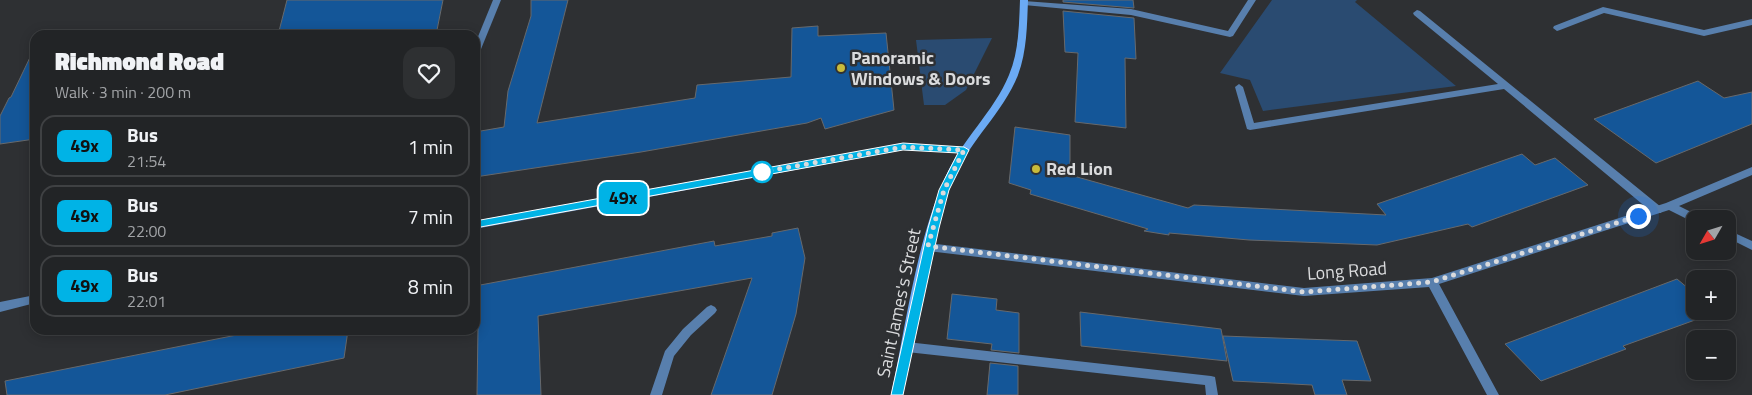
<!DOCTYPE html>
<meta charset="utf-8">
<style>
:root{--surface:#222426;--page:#2e3032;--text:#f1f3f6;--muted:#a2a4a7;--line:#3f4143}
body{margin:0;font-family:"Titillium Web",sans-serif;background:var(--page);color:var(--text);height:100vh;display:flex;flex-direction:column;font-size:19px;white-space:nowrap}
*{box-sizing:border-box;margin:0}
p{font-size:16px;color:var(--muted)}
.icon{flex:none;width:28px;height:28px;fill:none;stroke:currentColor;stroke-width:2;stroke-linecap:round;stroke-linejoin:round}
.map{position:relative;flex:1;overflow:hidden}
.sheet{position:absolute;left:30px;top:30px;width:450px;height:305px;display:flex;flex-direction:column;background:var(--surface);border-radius:15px;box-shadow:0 2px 12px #0003,0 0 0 1px var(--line)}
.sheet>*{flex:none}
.badge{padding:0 10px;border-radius:8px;font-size:18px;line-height:32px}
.needle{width:32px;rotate:231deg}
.buttons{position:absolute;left:1686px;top:210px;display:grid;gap:10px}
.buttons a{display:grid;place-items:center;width:50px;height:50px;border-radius:10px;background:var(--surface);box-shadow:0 2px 12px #0003,0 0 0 1px var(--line);font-size:25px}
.you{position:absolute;width:25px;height:25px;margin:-12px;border:4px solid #fff;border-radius:50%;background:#1a73e8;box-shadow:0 0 0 8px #1a73e833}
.map>.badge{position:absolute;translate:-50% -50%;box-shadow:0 0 0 2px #fff}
.round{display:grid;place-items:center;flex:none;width:52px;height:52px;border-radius:15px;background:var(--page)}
.headline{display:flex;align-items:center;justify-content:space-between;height:85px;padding:0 25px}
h1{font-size:24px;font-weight:800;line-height:38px}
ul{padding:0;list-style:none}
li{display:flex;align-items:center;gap:15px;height:62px;margin:0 10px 8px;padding:0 15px;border:2px solid var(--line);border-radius:15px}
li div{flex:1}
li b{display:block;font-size:19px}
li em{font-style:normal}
li .badge{min-width:55px;font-weight:700;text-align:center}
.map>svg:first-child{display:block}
</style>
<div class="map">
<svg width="1752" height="395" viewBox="0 0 1752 395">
<rect width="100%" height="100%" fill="#2e3033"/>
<!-- green -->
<g fill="#2a4b71">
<path d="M1272,0H1357L1355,2L1456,86L1263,111L1250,80L1220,73Z"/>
<path d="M992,38L966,90L945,105H924L916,40Z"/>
</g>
<!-- building -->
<g fill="#145698" stroke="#67696c">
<path d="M287,0H443L436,35H278Z"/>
<path d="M531,0H568L537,123L695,98L697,85L791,77L792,28L818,26V36L886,33L894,110L825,129L821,118L807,123L641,152L475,177V132L504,127L508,91L531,16Z"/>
<path d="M1063,0H1133L1134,8L1063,2Z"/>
<path d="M1063,11L1134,18L1136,59L1125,58L1126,128L1075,122L1078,53L1065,52Z"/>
<path d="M35,47V139L0,144V116L9,98L11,97Z"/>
<path d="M1698,81L1724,98L1752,92V124L1656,163L1594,119Z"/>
<path d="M1015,127L1070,135V175L1188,208L1194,205L1386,215L1377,204L1522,154L1535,165L1555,158L1588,185L1472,227L1468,224L1377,245L1249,240L1169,233V235L1144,231L1148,229L1030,194L1031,190L1009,183Z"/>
<path d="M798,228L805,258L796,314L772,395H711L752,278L538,316L541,395H477L478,328L475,329V286L714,241L715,246L772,236V233Z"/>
<path d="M1677,279L1695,294V320L1623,346L1626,349L1541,381L1505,344Z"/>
<path d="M952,294L997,299L996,310L1019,313V353L991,350L992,344L947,339Z"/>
<path d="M1080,312L1221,329L1227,361L1081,346Z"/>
<path d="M262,330H348L344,358L165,395H7L5,381Z"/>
<path d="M1223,336L1357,341L1371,381L1342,380L1347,395H1315L1312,385L1233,381Z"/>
<path d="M990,363L1018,366V395H987Z"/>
</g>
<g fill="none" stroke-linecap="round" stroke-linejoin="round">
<!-- lane -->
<g fill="#587fad" fill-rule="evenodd">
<path d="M1248,0H1256L1233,36L1230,37L1131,15L1024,5L1020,3L1024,1L1131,9L1228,31Z"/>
<path d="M1603,7L1704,30L1752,19V25L1704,36L1604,13L1560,30L1557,31L1553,28L1554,26Z"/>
<path d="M1417,10L1420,11L1661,207L1662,210L1661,213H1653L1504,89L1250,130L1247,129L1235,87L1239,84L1243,87L1254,123L1498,84L1414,15L1413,13Z"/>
<path d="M907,342L1211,376L1215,377L1218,395H1206L1205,385L907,352L903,350L901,347L903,344Z"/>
</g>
<!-- street -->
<g fill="#587fad" fill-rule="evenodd">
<path d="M493,0H501L479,54L475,57V44Z"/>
<path d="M903,144L964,147L969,150L964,153L903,150L475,229V221Z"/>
<path d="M1752,167V175L1679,206L1699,216L1700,219H1695V223L1669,210L1439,284L1499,395H1487L1429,287L1304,296L928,251L924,250L923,247L924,244L928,243L1304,288L1432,278L1666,203Z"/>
<path d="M1728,230L1752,241V250L1728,238Z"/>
<path d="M35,295V303L0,312V302Z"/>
<path d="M711,305L715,307L717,310L715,313L691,335L674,356L662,395H650L665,351L683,329L707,307Z"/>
</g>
<!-- secondary -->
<path fill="#6baaf4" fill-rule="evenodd" d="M1020,0H1028C1027,25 1027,51 1018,75C1003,113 970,140 954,178C926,244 917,325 903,395H891C906,325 916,243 945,178C961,140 994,112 1009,75C1019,51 1019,25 1020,0Z"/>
</g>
<!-- line -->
<path fill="#00b3e6" stroke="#fff" d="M903,143L964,147L969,150L949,190L939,228L903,395H891L928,228L939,190L958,153L903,150L475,228L470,225L475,221Z"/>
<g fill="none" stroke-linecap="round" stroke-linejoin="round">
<!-- walk -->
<path stroke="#dadbdd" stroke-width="5" stroke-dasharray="0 9" d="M762,172L903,147L964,150L944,190L928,246L1304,292L1432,282L1638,216"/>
</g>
<!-- markers -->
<g fill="#c8bb3b" stroke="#2e3033" stroke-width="2">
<circle cx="841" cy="68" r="5"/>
<circle cx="1036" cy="169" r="5"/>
</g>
<circle fill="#fff" stroke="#00b3e6" stroke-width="2.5" cx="762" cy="172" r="10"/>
<g text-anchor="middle" stroke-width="5" stroke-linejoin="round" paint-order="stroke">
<!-- poi labels -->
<g font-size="18" font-weight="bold" fill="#dadbdd" stroke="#2e3033" text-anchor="start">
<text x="851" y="64">Panoramic<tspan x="851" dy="21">Windows &amp; Doors</tspan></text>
<text x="1046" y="175">Red Lion</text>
</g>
<!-- street labels -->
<g font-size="18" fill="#dadbdd" stroke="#2e3033">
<text transform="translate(1347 271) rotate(-4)" y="6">Long Road</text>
<text transform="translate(899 303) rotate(-78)" y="6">Saint James's Street</text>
</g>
</g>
</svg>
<div class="buttons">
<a><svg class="needle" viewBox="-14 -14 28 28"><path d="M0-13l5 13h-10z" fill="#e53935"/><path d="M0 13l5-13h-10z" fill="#a2a4a7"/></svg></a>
<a>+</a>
<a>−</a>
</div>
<div class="you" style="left:1638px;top:216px"></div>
<b class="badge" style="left:623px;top:198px;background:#00b3e6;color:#111">49x</b>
<section class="sheet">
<div class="headline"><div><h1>Richmond Road</h1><p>Walk · 3 min · 200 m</p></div><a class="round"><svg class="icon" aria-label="heart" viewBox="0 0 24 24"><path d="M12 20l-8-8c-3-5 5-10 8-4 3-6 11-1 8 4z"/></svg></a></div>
<ul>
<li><span class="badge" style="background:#00b3e6;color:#111">49x</span><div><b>Bus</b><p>21:54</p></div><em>1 min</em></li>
<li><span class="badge" style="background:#00b3e6;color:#111">49x</span><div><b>Bus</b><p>22:00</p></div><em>7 min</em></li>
<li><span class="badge" style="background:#00b3e6;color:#111">49x</span><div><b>Bus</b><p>22:01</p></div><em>8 min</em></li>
</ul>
</section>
</div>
